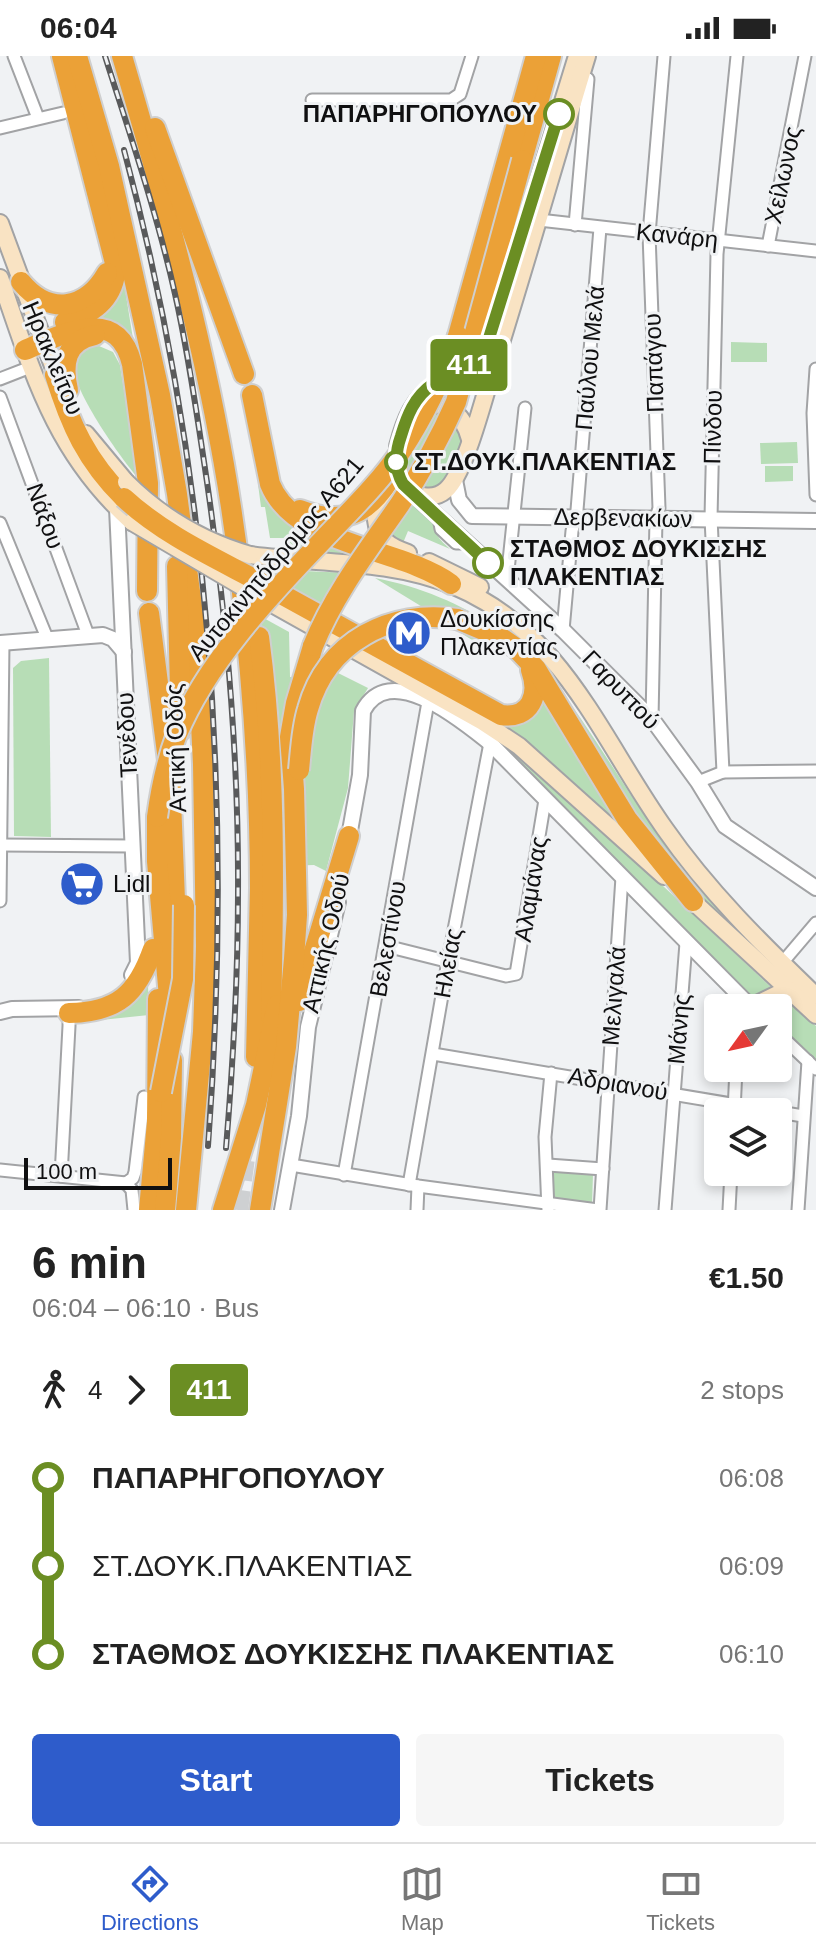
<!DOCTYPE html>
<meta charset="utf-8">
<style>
:root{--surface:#fff;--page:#f6f6f6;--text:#222;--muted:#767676;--line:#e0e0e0;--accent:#2e5ccb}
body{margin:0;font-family:Helvetica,sans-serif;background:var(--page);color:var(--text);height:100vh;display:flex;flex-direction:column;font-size:30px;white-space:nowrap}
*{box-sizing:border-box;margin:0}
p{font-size:26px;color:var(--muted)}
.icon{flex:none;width:44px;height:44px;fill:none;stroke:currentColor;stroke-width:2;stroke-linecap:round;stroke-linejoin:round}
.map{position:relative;height:1154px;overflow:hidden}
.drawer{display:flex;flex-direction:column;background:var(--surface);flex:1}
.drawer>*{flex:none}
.badge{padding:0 16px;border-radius:6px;font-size:28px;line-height:52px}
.needle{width:52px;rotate:237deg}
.buttons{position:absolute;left:704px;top:938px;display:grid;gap:16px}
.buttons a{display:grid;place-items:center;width:88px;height:88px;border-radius:8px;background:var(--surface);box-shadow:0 4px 12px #0003;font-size:40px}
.scale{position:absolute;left:24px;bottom:20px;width:148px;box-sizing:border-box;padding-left:8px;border:4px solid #101011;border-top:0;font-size:22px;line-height:28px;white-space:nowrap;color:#101011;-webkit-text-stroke:6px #f0f2f4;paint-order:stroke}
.map>.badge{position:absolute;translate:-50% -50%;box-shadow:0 0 0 4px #fff}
.legs{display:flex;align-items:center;gap:12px;height:88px;padding:0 32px;font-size:26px}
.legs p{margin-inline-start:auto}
.summary{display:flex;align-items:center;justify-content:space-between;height:136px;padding:0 32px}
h1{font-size:44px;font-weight:800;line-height:60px}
.action{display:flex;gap:16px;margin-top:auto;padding:16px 32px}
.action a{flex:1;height:92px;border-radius:8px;background:var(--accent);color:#fff;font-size:32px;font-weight:800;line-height:92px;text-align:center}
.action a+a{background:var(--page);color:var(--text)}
ul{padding:0 32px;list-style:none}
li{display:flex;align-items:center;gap:28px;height:88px;font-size:30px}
li i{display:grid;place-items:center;width:12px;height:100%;margin:0 10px;background:currentColor}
li i::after{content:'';width:20px;height:20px;margin:-10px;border:6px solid;border-radius:50%;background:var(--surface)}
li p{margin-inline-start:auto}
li:first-child i{background:linear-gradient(#0000 50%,currentColor 0)}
li:last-child i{background:linear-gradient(currentColor 50%,#0000 0)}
.status{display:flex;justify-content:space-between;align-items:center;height:56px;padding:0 40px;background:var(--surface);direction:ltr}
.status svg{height:22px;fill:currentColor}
.menu{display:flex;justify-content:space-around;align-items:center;height:112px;border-top:2px solid var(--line);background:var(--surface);font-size:22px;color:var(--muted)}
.menu a{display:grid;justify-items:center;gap:4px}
.menu .on{color:var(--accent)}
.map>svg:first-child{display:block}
</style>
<div class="status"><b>06:04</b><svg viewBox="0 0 49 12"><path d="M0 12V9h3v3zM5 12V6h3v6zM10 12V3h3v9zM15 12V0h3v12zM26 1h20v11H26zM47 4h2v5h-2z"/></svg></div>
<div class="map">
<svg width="816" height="1154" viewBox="0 0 816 1154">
<rect width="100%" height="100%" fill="#f0f2f4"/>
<!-- green -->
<g fill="#b7ddb6">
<path d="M123,221L134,289L85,266C110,258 116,246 123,221Z"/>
<path d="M731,286L767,287V306H731Z"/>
<path d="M99,290L113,296L120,309L138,422C121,403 75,337 74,313C74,299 86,291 99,290Z"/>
<path d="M423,354L452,359L463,384C454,409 454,423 428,434L409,426L402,407Z"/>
<path d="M797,386L798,407L761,408L760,387Z"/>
<path d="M765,410H793V425L765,426Z"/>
<path d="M258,428L276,456L398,510L306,498L309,491L285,490L290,485L285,482H270L265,451H261Z"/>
<path d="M412,447C428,452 431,464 437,478C439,484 447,490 450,493L408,475L403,487L387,476Z"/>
<path d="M215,500L282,514L349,517L321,558Z"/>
<path d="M375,522C421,531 459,547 499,573L487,593L459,576L460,574Z"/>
<path d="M260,560L289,576L290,621L317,625L324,610L368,632L354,655L348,732L326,815L314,809L281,810L275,662Z"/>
<path d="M49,602L51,781L14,780L13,612L21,605Z"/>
<path d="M551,621C615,705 660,801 738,874L734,878L658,802Z"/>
<path d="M539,635L625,774L496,666Z"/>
<path d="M499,685L552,726L773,933L753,942L750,941L497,689Z"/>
<path d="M148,929L149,959L101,964L124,954Z"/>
<path d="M779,942L797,953L816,970V1005L778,969V952H761Z"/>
<path d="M552,1116L593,1117L592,1150L551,1147Z"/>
</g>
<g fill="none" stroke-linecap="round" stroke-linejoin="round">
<!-- motorway-tunnel -->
<path stroke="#ced0d2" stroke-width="20" stroke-dasharray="20 10" stroke-linecap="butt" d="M238,1154L245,1102"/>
<!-- minor casing -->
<g stroke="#a2a3a5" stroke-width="15">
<g id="minor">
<path d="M14,0L38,62"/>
<path d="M312,44H451L460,38L472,0"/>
<path d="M0,72L63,57"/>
<path d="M539,164L816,195"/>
<path d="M575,169L588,23"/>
<path d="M768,190L805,0"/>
<path d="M816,313L813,357L816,439"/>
<path d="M0,323L23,314"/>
<path d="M0,341L88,579"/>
<path d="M439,462L441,473L456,487H466"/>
<path d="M0,467L47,582"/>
<path d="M507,524L525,352"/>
<path d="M563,574L572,475L577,454L600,172"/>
<path d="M652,663L656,462L659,452L649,178L664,0"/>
<path d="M723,716L816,715"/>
<path d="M698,726L723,716L711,462L717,198L737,0"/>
<path d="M0,789L132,790"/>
<path d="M0,845L3,587"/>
<path d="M386,890L506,920L516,918L545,744"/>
<path d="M782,907L816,867"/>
<path d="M778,977L816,1013"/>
<path d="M433,998L803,1060"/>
<path d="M734,1056L736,1012"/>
<path d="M291,1109L418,1130L598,1154"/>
<path d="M548,1109L603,1113"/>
<path d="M0,1114L126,1127"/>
<path d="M344,1119L428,646"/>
<path d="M61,1120L69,970V957H65"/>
<path d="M126,1127L133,1122L135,1116L144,1041"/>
<path d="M126,1127L132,1134L134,1154"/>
<path d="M409,1129L448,905L490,687"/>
<path d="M417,1154L418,1130"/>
<path d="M548,1154L545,1081L551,1017"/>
<path d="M600,1154L622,821"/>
<path d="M665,1154L686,887"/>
<path d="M729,1154L731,1116"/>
<path d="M798,1154L808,1005"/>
</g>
</g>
<!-- tertiary casing -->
<g stroke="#a2a3a5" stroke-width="18">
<g id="tertiary">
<path d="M455,424L459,444L472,460L816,465"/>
<path d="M417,439L422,446L563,574L652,663L698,726L725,770L816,832"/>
<path d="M117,452L138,907L132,919"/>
<path d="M0,587L103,579L113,583L124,596"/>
<path d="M348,786L360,719L363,655C390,604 461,664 490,687L751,951"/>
<path d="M0,956L12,953L79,952"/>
<path d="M282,1154L299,1060L308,971L338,846"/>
</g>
</g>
<!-- secondary casing -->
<g stroke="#a2a3a5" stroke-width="20">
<g id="secondary">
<path d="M0,167L60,329"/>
<path d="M0,222C33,317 54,396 132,466"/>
<path d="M460,314L479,302L490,283L577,0"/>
<path d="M419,352C446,341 463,358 470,383"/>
<path d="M86,378L126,426"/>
<path d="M398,390C405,364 413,342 437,327"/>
<path d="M403,428C414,440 432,446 446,434C465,418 484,341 492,316C525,211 555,105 587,0"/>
<path d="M408,497C390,491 378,484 376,464C380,445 392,438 411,436"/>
<path d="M250,499C317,508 390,503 454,530C563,575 601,683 665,773C708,835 762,888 816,940"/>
<path d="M429,506L480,531"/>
<path d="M258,540L483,666L519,690L664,820"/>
<path d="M685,838L816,959"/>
<path d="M751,951L788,933"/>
</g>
</g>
<!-- motorway casing -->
<g stroke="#cfcfcf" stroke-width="24">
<g id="motorway">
<path d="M62,0L116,211C114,243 94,258 65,266"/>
<path d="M77,0L109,110L160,339L177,438L197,588L203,708L206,890L203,976L186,1154"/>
<path d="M122,0C172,169 220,343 240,518C252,622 260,727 260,832C259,889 257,945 256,1001"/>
<path d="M155,72L244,318"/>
<path d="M522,104L551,0"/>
<path d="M21,226C49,260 86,254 107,217"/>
<path d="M458,280L536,0"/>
<path d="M25,294C64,278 117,248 132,308L148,427L147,535"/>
<path d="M55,319C70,369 87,405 124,442"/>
<path d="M68,334C62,308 65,285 95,279"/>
<path d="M252,339L270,428C295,490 400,491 451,528"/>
<path d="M300,454C349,473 374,453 397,411"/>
<path d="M177,510L181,674"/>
<path d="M261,527L501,659C531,663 540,639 531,614"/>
<path d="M149,557L170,720L176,869"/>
<path d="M457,563L500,581L516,592L536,613L627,763L693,845"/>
<path d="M259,581C276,707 274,833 271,960"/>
<path d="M157,761V805L171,964"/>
<path d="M299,945L349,780"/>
<path d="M69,957C118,956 137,938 153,893"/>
<path d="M157,1067L158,943"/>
<path d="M149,1154L158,1055"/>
<path d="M165,1154L171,1082L172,1004"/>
<path d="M223,1154L256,1049L277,949"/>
<path d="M260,1154L286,991L294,903L297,859L294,733L290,681L296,647L313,590"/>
</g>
</g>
<!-- minor -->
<use href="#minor" stroke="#fff" stroke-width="11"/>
<!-- tertiary -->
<use href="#tertiary" stroke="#fff" stroke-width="14"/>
<!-- secondary -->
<use href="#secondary" stroke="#f9e3c3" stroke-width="16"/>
<!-- motorway -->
<use href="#motorway" stroke="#eba137" stroke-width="20"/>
<!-- rail casing -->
<g stroke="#595a5b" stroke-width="6">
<g id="rail">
<path d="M105,0C130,79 157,157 175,238C187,291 195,345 203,399C225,544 239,691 238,838C238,923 233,1007 226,1092"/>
<path d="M124,94C211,418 233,757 208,1090"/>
</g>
</g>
<!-- rail -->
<use href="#rail" stroke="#f0f2f4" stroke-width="3" stroke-dasharray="9" stroke-linecap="butt"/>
<!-- secondary-bridge casing -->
<g stroke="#a2a3a5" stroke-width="20" stroke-linecap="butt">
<g id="secondary-bridge">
<path d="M126,426C161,461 202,485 250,499"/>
<path d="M132,466L258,540"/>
</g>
</g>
<!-- motorway-bridge casing -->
<g stroke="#cfcfcf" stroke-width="24" stroke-linecap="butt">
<g id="motorway-bridge">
<path d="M124,442C163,478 211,500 258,525"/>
<path d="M313,590C334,538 368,494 400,448C422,415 440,382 456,346L522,104"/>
<path d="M299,714C301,694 302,672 308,653C327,585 391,553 457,563"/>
<path d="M157,761C161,732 167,704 177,678C206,608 268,541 320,487C347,458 378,429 401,395C424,360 443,320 458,280"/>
<path d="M161,1036L183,923L184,849"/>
</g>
</g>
<!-- secondary-bridge -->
<use href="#secondary-bridge" stroke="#f9e3c3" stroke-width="16"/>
<!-- motorway-bridge -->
<use href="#motorway-bridge" stroke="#eba137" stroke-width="20"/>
</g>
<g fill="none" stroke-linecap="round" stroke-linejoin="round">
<!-- line-1 casing -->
<g stroke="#fff" stroke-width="18">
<path id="line-1" d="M488,507L403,428C394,413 395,397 401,380C407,360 414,341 433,328C451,316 471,311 485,295L559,58"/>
</g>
<!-- line-1 -->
<use href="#line-1" stroke="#6b8e23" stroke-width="12"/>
</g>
<!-- icons -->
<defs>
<g id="metro-disc" transform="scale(2.3)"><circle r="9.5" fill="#2e5ccb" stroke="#f0f2f4"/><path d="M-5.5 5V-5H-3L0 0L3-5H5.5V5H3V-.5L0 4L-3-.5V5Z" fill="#fff"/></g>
<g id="supermarket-disc" transform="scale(2.3)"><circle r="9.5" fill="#2e5ccb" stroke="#f0f2f4"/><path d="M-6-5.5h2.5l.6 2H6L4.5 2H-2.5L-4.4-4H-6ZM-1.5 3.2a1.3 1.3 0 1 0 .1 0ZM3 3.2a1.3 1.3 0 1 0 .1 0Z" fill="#fff"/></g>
</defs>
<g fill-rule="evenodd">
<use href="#metro-disc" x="409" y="577"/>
<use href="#supermarket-disc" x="82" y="828"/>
</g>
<!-- markers -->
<g fill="#fff" stroke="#6b8e23" stroke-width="4">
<circle cx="559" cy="58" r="14"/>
<circle cx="396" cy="406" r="10"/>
<circle cx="488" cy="507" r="14"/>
</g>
<g text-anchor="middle" stroke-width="6" stroke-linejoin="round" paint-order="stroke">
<!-- stop labels -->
<g font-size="24" font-weight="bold" fill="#101011" stroke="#f0f2f4" text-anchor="start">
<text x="537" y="66" text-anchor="end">ΠΑΠΑΡΗΓΟΠΟΥΛΟΥ</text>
<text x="414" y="414">ΣΤ.ΔΟΥΚ.ΠΛΑΚΕΝΤΙΑΣ</text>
<text x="510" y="501">ΣΤΑΘΜΟΣ ΔΟΥΚΙΣΣΗΣ<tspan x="510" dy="28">ΠΛΑΚΕΝΤΙΑΣ</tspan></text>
</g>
<!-- street labels -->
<g font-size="24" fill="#101011" stroke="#f0f2f4">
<text transform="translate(783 119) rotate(-78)" y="8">Χείλωνος</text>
<text transform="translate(677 180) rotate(6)" y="8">Κανάρη</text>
<text transform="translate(53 302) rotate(67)" y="8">Ηρακλείτου</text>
<text transform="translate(590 302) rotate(-85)" y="8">Παύλου Μελά</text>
<text transform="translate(654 307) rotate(-92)" y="8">Παπάγου</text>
<text transform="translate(713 371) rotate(-89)" y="8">Πίνδου</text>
<text transform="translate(45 460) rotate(70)" y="8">Νάξου</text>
<text transform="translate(623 462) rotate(1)" y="8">Δερβενακίων</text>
<text transform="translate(276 503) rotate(-50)" y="8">Αυτοκινητόδρομος Α621</text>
<text transform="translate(621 634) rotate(46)" y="8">Γαρυττού</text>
<text transform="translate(127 679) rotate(-93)" y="8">Τενέδου</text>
<text transform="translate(176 692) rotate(-92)" y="8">Αττική Οδός</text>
<text transform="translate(531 833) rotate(-81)" y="8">Αλαμάνας</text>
<text transform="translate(388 883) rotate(-80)" y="8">Βελεστίνου</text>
<text transform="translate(326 887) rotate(-77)" y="8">Αττικής Οδού</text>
<text transform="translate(448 907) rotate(-80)" y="8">Ηλείας</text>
<text transform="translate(614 940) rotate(-86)" y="8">Μελιγαλά</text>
<text transform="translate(679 973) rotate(-85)" y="8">Μάνης</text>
<text transform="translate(618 1028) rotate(10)" y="8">Αδριανού</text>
</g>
<!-- poi labels -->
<g font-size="24" fill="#101011" stroke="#f0f2f4" text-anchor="start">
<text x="440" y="571">Δουκίσσης<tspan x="440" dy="28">Πλακεντίας</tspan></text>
<text x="113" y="836">Lidl</text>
</g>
</g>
</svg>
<div class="buttons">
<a><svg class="needle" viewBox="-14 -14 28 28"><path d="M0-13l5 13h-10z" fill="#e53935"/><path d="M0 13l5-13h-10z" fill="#767676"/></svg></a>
<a><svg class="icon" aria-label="layers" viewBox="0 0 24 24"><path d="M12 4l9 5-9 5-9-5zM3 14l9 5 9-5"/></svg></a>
</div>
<div class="scale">100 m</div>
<b class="badge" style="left:469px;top:309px;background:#6b8e23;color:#fff">411</b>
</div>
<section class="drawer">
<div class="summary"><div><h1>6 min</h1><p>06:04 – 06:10 · Bus</p></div><b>€1.50</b></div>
<div class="legs"><svg class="icon" aria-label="walk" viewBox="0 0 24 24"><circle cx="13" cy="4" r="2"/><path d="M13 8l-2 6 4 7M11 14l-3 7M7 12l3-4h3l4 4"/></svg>4<svg class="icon" aria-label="forward" viewBox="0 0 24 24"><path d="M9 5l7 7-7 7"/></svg><b class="badge" style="background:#6b8e23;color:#fff">411</b><p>2 stops</p></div>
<ul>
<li><i style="color:#6b8e23"></i><b>ΠΑΠΑΡΗΓΟΠΟΥΛΟΥ</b><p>06:08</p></li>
<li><i style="color:#6b8e23"></i><span>ΣΤ.ΔΟΥΚ.ΠΛΑΚΕΝΤΙΑΣ</span><p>06:09</p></li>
<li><i style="color:#6b8e23"></i><b>ΣΤΑΘΜΟΣ ΔΟΥΚΙΣΣΗΣ ΠΛΑΚΕΝΤΙΑΣ</b><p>06:10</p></li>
</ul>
<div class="action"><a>Start</a><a>Tickets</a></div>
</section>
<nav class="menu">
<a class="on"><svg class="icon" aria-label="directions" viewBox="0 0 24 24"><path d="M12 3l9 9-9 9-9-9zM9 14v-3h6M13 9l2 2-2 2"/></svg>Directions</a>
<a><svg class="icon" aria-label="map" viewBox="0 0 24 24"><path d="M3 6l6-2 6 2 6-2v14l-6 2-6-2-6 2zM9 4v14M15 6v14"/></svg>Map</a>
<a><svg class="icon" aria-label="tickets" viewBox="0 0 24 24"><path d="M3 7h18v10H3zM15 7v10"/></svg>Tickets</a>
</nav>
